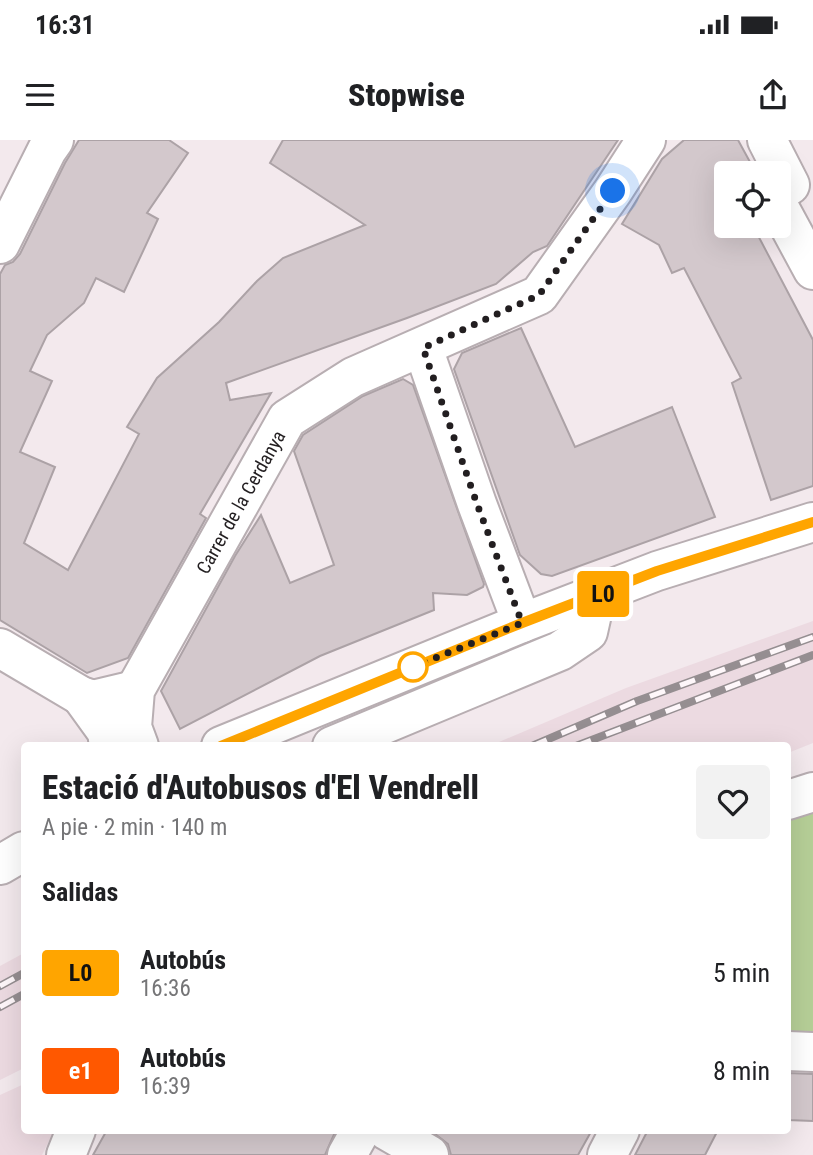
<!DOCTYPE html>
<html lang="es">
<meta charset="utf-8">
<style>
:root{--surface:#fff;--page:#f2f2f2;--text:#202124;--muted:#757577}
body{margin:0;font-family:"Roboto Condensed",sans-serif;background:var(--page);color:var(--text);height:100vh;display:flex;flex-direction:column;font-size:26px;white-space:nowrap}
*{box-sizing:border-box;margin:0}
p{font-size:23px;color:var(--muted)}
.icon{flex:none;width:38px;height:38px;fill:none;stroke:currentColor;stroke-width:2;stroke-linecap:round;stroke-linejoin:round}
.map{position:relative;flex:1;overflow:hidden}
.sheet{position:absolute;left:21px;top:602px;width:770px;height:392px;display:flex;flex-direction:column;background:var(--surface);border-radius:7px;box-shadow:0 7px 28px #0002}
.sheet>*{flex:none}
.badge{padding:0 14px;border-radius:5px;font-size:24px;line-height:46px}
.buttons{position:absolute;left:714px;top:21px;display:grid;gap:14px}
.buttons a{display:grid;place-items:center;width:77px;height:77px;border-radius:7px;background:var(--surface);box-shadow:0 7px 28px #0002;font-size:35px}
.you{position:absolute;width:35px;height:35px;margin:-18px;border:5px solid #fff;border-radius:50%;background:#1a73e8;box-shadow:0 0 0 10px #1a73e833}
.map>.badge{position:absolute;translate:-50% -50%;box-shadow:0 0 0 4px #fff}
h2{padding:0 21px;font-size:26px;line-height:63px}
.round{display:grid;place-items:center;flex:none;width:74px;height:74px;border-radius:7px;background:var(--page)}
.summary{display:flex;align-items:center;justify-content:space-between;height:119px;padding:0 21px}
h1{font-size:33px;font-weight:800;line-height:52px}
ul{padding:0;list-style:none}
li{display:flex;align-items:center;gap:21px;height:98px;padding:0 21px}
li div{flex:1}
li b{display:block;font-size:26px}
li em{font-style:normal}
li .badge{min-width:77px;font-weight:700;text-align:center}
.status{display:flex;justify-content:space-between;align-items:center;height:49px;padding:0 35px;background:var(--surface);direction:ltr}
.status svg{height:19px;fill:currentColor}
header{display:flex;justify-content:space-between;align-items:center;height:91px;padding:0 21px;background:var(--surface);font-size:32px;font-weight:800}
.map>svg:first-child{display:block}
</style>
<div class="status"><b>16:31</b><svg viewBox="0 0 49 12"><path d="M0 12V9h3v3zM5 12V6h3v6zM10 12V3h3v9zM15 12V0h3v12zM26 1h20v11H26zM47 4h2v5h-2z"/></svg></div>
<header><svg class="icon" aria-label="menu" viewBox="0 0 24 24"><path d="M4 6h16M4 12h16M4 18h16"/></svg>Stopwise<svg class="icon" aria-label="share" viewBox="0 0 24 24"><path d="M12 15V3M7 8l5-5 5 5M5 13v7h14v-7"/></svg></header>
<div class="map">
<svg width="813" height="1015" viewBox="0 0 813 1015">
<rect width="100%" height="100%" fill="#f3e9ed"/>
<!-- built -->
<g fill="#ecdae1">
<path d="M813,481V603L788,613V606L492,605L626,548Z"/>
<path d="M24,813V928L0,940V826Z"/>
<path d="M24,944V990L54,991L42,1015H0V955Z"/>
</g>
<!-- green -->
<path fill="#b6cf97" d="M813,664V894L788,900V671Z"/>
<!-- building -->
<g fill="#d3c8cc" stroke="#aca2a6" stroke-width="2">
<path d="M79,0H169L188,13L147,73L158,79L124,152L96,138L84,163L47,195L30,231L52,241L20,312L55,327L24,403L68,430L139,294L127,287L157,238L219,182L257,141L283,118L365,85L270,23L283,0H618L547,106L533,112L496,144L407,178L226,243L230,260L271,253L200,374L206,378L128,518L87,533L0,480V134L5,125L13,122L20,114L65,23Z"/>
<path d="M684,0H738L756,33H726V86H753L813,200V346L771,360L732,243L741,238L684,128L672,133L659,105L622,84L662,19Z"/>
<path d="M521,188L575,307L672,267L715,377L552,436L541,434L520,415L454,229L462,213Z"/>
<path d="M403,239L413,245L484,444L483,447L467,455L433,453L434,470L320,516L180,589L161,551L235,416L261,375L290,443L334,425L294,311L303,295L363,256Z"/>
<path d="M788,933L813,934V981L788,980Z"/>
<path d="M107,990H336L325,1015H93Z"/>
<path d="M430,990H592L578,1015H451L448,1004Z"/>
<path d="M648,990H718L705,1015H635Z"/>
</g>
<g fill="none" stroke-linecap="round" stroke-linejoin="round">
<!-- minor casing -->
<g stroke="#b8aeb2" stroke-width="42">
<g id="minor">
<path d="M767,0L790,45L779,51"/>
<path d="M779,67L813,130"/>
<path d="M0,104L47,10L54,0"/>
<path d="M423,208L477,364L522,483"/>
<path d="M0,508L81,556L93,560L135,550"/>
<path d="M81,556L107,592L109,606"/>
<path id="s1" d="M139,606L132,587L135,550L287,279L353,237L539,155L613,51L646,0"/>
<path d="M221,606L522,483L657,431L813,382"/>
<path d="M332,606L560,511L588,492L596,456"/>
<path d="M788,660L813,652"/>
<path d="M0,725L24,711"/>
<path d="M788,911L813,912"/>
<path d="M386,990L429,1015"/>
<path d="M66,1015L76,990"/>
<path d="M347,1015L361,990"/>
<path d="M607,1015L620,990"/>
</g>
</g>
<!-- minor -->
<use href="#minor" stroke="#fff" stroke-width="38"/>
<!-- rail casing -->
<g stroke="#958e91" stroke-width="8">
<g id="rail">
<path d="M532,606L637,561L813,497"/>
<path d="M576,606L813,515"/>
<path d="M0,846L24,833"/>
<path d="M0,867L24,854"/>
</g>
</g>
<!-- rail -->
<use href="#rail" stroke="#fef7fa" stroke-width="5" stroke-dasharray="16" stroke-linecap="butt"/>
</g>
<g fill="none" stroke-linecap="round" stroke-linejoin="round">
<!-- line casing -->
<g stroke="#fff" stroke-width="16">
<path id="line" d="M221,606L522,483L657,431L813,382"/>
</g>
<!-- line -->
<use href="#line" stroke="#ffa500" stroke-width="10"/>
<!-- walk -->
<path stroke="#221e20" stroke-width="7" stroke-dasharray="0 12.6" d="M413,527L522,483L477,364L423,208L539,155L613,51"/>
</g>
<!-- markers -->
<circle fill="#fff" stroke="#ffa500" stroke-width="3.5" cx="413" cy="527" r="14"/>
<g text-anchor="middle" stroke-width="6" stroke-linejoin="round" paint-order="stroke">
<!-- street labels -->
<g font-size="19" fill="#221e20" stroke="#fef7fa">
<text dy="7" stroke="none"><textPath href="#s1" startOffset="273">Carrer de la Cerdanya</textPath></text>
</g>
</g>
</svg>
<div class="buttons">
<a><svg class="icon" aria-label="locate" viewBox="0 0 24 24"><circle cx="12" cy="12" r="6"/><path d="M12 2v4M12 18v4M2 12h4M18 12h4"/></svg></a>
</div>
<div class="you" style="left:613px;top:51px"></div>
<b class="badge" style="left:603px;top:454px;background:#ffa500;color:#111">L0</b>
<section class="sheet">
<div class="summary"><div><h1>Estació d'Autobusos d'El Vendrell</h1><p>A pie · 2 min · 140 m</p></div><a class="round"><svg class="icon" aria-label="heart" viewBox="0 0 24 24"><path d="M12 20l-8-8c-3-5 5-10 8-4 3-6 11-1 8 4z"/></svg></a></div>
<h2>Salidas</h2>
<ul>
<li><span class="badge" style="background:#ffa500;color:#111">L0</span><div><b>Autobús</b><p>16:36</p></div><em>5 min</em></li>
<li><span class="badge" style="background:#ff5800;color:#fff">e1</span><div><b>Autobús</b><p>16:39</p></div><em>8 min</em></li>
</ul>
</section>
</div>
